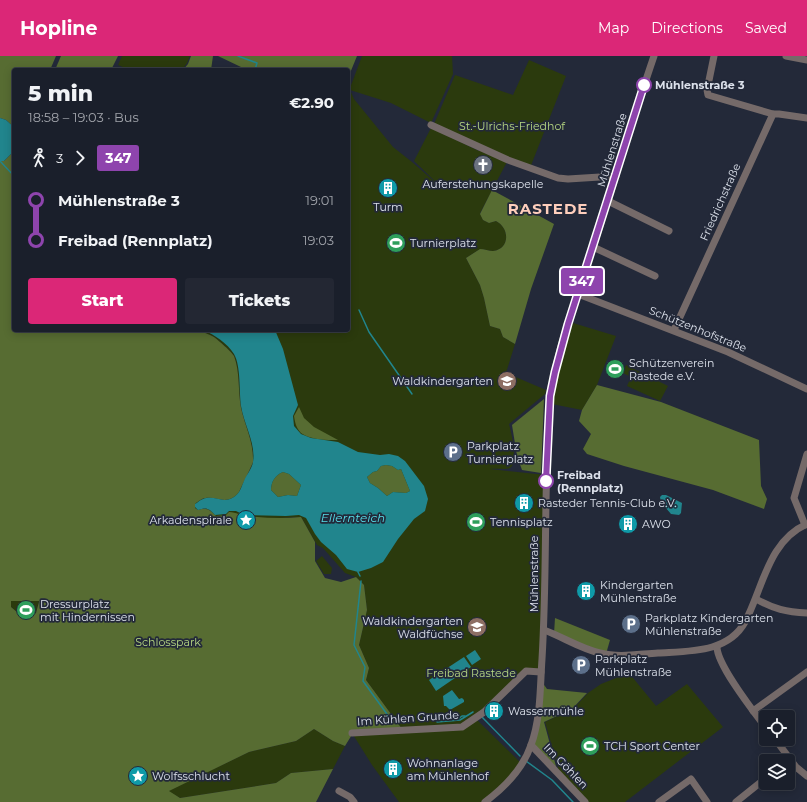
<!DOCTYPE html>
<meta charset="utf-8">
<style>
:root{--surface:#1a1f2b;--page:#232733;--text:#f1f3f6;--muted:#9fa2a9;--line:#383d47;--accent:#db2777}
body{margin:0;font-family:Montserrat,sans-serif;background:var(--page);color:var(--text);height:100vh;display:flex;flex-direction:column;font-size:15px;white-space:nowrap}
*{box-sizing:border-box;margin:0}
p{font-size:13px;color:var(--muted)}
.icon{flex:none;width:22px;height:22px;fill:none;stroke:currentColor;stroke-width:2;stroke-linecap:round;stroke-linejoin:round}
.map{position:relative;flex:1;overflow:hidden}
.details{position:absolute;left:12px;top:12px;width:338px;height:264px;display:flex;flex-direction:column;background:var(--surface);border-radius:4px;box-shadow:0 2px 10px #0003,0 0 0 1px var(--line)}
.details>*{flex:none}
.badge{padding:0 8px;border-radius:3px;font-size:14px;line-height:26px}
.buttons{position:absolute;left:759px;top:654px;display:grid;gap:8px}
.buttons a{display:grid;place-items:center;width:36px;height:36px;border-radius:4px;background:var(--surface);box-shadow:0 2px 10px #0003,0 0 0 1px var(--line);font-size:20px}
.map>.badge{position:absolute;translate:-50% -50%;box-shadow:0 0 0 2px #fff}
.legs{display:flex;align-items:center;gap:6px;height:44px;padding:0 16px;font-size:13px}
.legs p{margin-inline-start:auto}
.summary{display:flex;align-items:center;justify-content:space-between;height:68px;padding:0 16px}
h1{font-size:22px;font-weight:800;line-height:30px}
.cta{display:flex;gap:8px;margin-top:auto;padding:8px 16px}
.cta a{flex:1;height:46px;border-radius:4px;background:var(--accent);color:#fff;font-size:16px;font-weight:800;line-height:46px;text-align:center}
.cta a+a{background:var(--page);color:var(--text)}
ul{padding:0 16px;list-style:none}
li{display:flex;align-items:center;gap:14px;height:40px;font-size:15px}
li i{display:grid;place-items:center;width:6px;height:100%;margin:0 5px;background:currentColor}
li i::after{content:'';width:10px;height:10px;margin:-5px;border:3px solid;border-radius:50%;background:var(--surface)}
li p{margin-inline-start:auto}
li:first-child i{background:linear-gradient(#0000 50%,currentColor 0)}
li:last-child i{background:linear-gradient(currentColor 50%,#0000 0)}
header{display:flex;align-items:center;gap:24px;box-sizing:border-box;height:56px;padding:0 20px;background:var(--accent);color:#fff}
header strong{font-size:19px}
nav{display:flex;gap:22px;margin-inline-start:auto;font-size:14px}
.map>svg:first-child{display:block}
</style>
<header>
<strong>Hopline</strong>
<nav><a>Map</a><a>Directions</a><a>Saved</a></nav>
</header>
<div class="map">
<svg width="807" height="746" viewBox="0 0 807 746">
<rect width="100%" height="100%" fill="#232939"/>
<!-- green -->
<g fill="#2b3a0d">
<path d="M122,0H190L187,7L182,14H130L118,9Z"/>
<path d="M362,0H452L453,18L431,67L391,47L350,34L354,43L393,91L412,106L442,132L414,105L431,72L479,95L483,92L434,68L455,19L513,39L529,4L566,20L530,112L508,104L480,157L483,164L489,167L496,165C510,172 510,193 493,195C489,195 484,193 480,193L466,202L480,229L484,242L490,270L500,273L503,281L515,288L506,317L546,334L545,338L509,368C511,376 519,407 510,412C505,414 496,412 490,413L546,419L544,567L540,614H526L469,667L476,663L520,706L518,714L504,731L485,746H399L372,709L352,677L403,674L440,669L402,673L366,624L369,612L359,589L367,554L364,529L356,521L345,517L323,492L317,489L301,461L246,464L215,460L210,454L204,452L198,454L195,452L194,448C197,446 200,444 202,443C216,438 226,452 238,436C240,434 253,408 253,406C254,387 245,370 241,352C238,337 240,315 234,300C232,296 218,284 214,281C209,278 203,276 197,274H348V28L350,32Z"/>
<path d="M573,267L616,280L597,329L582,354L552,348L558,318Z"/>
<path d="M626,309L668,330L660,345L627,330L631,321L623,317Z"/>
<path d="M322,500L332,512L331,518H324L316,505Z"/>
<path d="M11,545H39L36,557L24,562L11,551Z"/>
<path d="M629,617L656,650L687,628L723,671L625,746H588L559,715L545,666L573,653L588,637L601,628Z"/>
<path d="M314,673L333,685L345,690L333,713L291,717L276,727L180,742L168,735L249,696L296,685Z"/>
</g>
<!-- forest -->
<g fill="#576c32" fill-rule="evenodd">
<path d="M0,0H56L50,14H14V71L6,64L0,62Z"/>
<path d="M61,0H118L111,14H55Z"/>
<path d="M191,0H213L211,14H183L188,8Z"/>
<path d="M218,0H357L348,22V14H242L241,11Z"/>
<path d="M14,95V274H197C203,276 209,278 214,281C218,284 232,296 234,300C240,315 238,336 241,352C245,370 254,387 253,406C253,407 240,434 239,436C226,452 216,438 202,443C200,444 197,446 195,448V452L198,454C207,451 210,454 216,460L226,459L229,456C237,456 240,460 247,460C265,462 283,463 301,461L315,486V505L325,522L341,526L356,521L364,529L367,554L359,589L369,612L366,624L402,673L353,677L345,690L333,685L314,673L296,685L249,696L169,735L180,742L276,727L291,717L333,713L316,746H0V105H4ZM11,545H39V546L36,557L24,562L11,551Z"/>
<path d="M492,134L554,168L531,233L515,288L503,281L500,273L490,270L484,242L480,229L466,202L480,193C484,193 489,195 493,195C510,193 510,172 496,165L489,167L483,164L480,158Z"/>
<path d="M597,329L661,346L759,384L761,430L767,443L764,453L713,434L624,410L587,398L583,393L591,378L579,365L582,354Z"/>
<path d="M544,343L541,417L522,414L517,400L512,369Z"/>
<path d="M299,351L304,362L314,371L338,384C327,384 310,384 301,377C296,372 295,366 294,360Z"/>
<path d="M386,409L392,410L398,414L401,413L410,435L406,437L393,436L387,440L378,432L370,427L367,421L373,416L377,415L381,410Z"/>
<path d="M283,416L289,418L301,429L297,440L288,439L278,441L271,434C271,426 275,419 283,416Z"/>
<path d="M555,562L610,584L606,598L554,578Z"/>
<path d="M542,626L547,633L587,637L572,653L544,666L557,714L533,689Z"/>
</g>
<!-- water -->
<g fill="#21858d" fill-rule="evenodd">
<path d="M0,62L6,64L14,71V95L4,105H0Z"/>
<path d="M203,274H275L283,293L298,349L293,360L294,370L301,378L311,382L338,386L358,396L380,399L389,398L398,400L405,405L424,430L428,443L425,455L414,463L398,483L383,506L371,512L358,516L347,513L336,499L321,486L315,478L306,462L299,459L286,460L244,459L236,455H229L226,458L215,459C209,452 206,451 198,454L195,451V448C197,447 200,444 203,443C217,438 226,452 239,436C241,433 242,429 244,425C246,419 252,413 253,406C256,387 244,369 241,350C239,336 241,310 234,298C227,287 215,279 203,274ZM386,409L392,410L398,414L401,413L410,435L406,437L393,436L387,440L378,432L370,427L367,421L373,416L377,415L381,410ZM283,416L289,418L301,429L297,440L288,439L278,441L271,434C271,426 275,419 283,416Z"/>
<path d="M662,439H666L682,447L681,457L679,459L671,458C667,453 661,448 660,441Z"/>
<path d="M475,594L481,603L472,609L466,600Z"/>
<path d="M464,601L471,611L436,635L429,624Z"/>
<path d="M452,634L459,643L462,642L464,644V646L450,654L446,650H444L443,640Z"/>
</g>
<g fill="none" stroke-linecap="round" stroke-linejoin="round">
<!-- stream -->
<g stroke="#21858d" stroke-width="1.5">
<path d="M238,0L257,7L255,14"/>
<path d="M0,105L14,120"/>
<path d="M359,254L369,276L412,338"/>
<path d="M358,516L360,520"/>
<path d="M361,525L354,589L365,611L363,625L392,665"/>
<path d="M482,661L520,700"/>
<path d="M435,662L437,666L460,664L473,656"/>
<path d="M457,664L462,660H465"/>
<path d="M526,705L552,724L573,746"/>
</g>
<!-- minor -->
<g stroke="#756a69" stroke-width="7">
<path d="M714,0L707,34L708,39L773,58"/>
<path d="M786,0L807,4"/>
<path d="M431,69L508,104L558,122L568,123L616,120"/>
<path d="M608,145L669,175"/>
<path d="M593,191L655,220"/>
<path d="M578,238L728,296L807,333"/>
<path d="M674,274L773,58H779L807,62"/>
<path d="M805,469L794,442L807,398"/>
<path d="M756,543C774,553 786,556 807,557"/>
<path d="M544,574C563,581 581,593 600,597C619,602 639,598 658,597C689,595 728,597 745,566C763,532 768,485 807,468"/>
<path d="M717,590C716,608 754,656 766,672"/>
<path d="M753,655L807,616"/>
<path d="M352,677L462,671L484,656L526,615L541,616"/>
<path d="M775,683L796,711L807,720"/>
<path d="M531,689L585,746"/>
<path d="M339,735L350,741L354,746"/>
<path d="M485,746C505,731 523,713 531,689C541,662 540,631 542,603C547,521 544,439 549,357C552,303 576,245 592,194C613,130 632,64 654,0"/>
<path d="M659,746L691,723L707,746"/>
<path d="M736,746L766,722"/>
</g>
</g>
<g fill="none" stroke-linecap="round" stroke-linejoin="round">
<!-- line-1 casing -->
<g stroke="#fff" stroke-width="9">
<path id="line-1" d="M546,425L550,340L555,316L568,268L644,29"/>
</g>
<!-- line-1 -->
<use href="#line-1" stroke="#8e44ad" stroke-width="6"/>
</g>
<!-- icons -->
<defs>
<g id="church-disc" transform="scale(1)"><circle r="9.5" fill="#6b7280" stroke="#232939"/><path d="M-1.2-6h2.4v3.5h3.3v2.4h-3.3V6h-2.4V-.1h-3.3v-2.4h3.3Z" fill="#fff"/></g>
<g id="building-disc" transform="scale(1)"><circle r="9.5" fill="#0f9aa8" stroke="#232939"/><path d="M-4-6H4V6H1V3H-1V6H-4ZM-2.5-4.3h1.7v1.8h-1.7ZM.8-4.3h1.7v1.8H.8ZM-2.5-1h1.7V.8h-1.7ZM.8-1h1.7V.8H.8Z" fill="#fff"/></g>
<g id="stadium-disc" transform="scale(1)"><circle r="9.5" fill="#2e9e5b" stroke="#232939"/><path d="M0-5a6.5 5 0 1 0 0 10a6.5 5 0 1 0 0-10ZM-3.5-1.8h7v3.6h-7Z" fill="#fff"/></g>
<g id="school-disc" transform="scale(1)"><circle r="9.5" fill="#8d6e63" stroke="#232939"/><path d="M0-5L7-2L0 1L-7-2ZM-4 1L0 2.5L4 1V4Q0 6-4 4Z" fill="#fff"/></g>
<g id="parking-disc" transform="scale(1)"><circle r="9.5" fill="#5c6f8a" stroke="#232939"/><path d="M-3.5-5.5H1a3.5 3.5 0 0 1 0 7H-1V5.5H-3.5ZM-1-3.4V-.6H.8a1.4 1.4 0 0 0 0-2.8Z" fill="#fff"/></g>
<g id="sight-disc" transform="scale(1)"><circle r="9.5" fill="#0f9aa8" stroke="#232939"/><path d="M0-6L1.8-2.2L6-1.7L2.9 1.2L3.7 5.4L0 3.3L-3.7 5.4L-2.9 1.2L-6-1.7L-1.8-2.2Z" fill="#fff"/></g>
</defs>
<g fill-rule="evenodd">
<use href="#church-disc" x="483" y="109"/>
<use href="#building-disc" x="388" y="132"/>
<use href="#stadium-disc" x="396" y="187"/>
<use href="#stadium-disc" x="615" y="313"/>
<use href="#school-disc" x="507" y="325"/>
<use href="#parking-disc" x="453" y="396"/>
<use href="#building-disc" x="524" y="447"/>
<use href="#sight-disc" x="246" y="464"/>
<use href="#stadium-disc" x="476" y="466"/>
<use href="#building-disc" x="628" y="468"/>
<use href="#building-disc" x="586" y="535"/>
<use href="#stadium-disc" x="26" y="554"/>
<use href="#parking-disc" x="631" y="568"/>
<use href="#school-disc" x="477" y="571"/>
<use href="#parking-disc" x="581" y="609"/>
<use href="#building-disc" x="494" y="655"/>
<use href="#stadium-disc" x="590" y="690"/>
<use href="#building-disc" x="393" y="713"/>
<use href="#sight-disc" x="138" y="720"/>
</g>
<!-- markers -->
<g fill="#fff" stroke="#8e44ad" stroke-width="2">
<circle cx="644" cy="29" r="7"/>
<circle cx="546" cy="425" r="7"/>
</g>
<g text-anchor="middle" stroke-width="3.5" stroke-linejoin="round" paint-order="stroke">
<!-- stop labels -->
<g font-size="11" font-weight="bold" fill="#dce1eb" stroke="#232939" text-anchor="start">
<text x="655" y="33">Mühlenstraße 3</text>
<text x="557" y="423">Freibad<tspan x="557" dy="13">(Rennplatz)</tspan></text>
</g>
<!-- park labels -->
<g font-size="11" fill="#b8d983" stroke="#232939">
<text x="512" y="74">St.-Ulrichs-Friedhof</text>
<text x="168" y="590">Schlosspark</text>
<text x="471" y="621">Freibad Rastede</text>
</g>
<!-- street labels -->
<g font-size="11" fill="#dce1eb" stroke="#232939">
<text transform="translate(612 94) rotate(-73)" y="4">Mühlenstraße</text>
<text transform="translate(720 146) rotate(-66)" y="4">Friedrichstraße</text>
<text transform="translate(698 273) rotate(22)" y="4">Schützenhofstraße</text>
<text transform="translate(534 518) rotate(-90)" y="4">Mühlenstraße</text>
<text transform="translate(408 662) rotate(-4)" y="4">Im Kühlen Grunde</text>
<text transform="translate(566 710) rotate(46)" y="4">Im Göhlen</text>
</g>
<!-- poi labels -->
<g font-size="11" fill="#dce1eb" stroke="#232939" text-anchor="start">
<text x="483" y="132" text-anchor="middle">Auferstehungskapelle</text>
<text x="388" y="155" text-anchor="middle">Turm</text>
<text x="410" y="191">Turnierplatz</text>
<text x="629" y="311">Schützenverein<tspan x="629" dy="13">Rastede e.V.</tspan></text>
<text x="493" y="329" text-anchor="end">Waldkindergarten</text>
<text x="467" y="394">Parkplatz<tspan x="467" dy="13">Turnierplatz</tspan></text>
<text x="538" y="451">Rasteder Tennis-Club e.V.</text>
<text x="232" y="468" text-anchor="end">Arkadenspirale</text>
<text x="490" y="470">Tennisplatz</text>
<text x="642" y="472">AWO</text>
<text x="600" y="533">Kindergarten<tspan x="600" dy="13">Mühlenstraße</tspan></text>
<text x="40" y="552">Dressurplatz<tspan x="40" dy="13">mit Hindernissen</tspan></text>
<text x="645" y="566">Parkplatz Kindergarten<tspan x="645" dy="13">Mühlenstraße</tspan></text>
<text x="463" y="569" text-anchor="end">Waldkindergarten<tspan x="463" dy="13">Waldfüchse</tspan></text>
<text x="595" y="607">Parkplatz<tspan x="595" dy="13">Mühlenstraße</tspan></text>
<text x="508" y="659">Wassermühle</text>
<text x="604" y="694">TCH Sport Center</text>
<text x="407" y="711">Wohnanlage<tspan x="407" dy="13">am Mühlenhof</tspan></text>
<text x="152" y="724">Wolfsschlucht</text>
</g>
<!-- water labels -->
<g font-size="12" font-style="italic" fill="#56deea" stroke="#232939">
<text x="353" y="466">Ellernteich</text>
</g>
<!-- district labels -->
<g font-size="15" font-weight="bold" letter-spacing="1" fill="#fecebc" stroke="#232939">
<text x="548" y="158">RASTEDE</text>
</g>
</g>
</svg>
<div class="buttons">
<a><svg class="icon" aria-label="locate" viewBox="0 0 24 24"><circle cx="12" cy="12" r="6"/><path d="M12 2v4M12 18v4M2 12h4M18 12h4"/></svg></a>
<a><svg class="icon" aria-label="layers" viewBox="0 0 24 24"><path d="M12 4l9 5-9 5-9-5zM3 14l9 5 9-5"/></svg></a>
</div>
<b class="badge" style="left:582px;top:225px;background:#8e44ad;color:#fff">347</b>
<section class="details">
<div class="summary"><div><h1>5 min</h1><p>18:58 – 19:03 · Bus</p></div><b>€2.90</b></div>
<div class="legs"><svg class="icon" aria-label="walk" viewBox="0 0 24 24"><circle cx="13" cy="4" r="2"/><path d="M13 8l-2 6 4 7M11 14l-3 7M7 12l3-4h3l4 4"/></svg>3<svg class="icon" aria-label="forward" viewBox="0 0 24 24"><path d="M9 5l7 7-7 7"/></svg><b class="badge" style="background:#8e44ad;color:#fff">347</b></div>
<ul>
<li><i style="color:#8e44ad"></i><b>Mühlenstraße 3</b><p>19:01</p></li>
<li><i style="color:#8e44ad"></i><b>Freibad (Rennplatz)</b><p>19:03</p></li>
</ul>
<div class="cta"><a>Start</a><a>Tickets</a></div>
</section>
</div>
